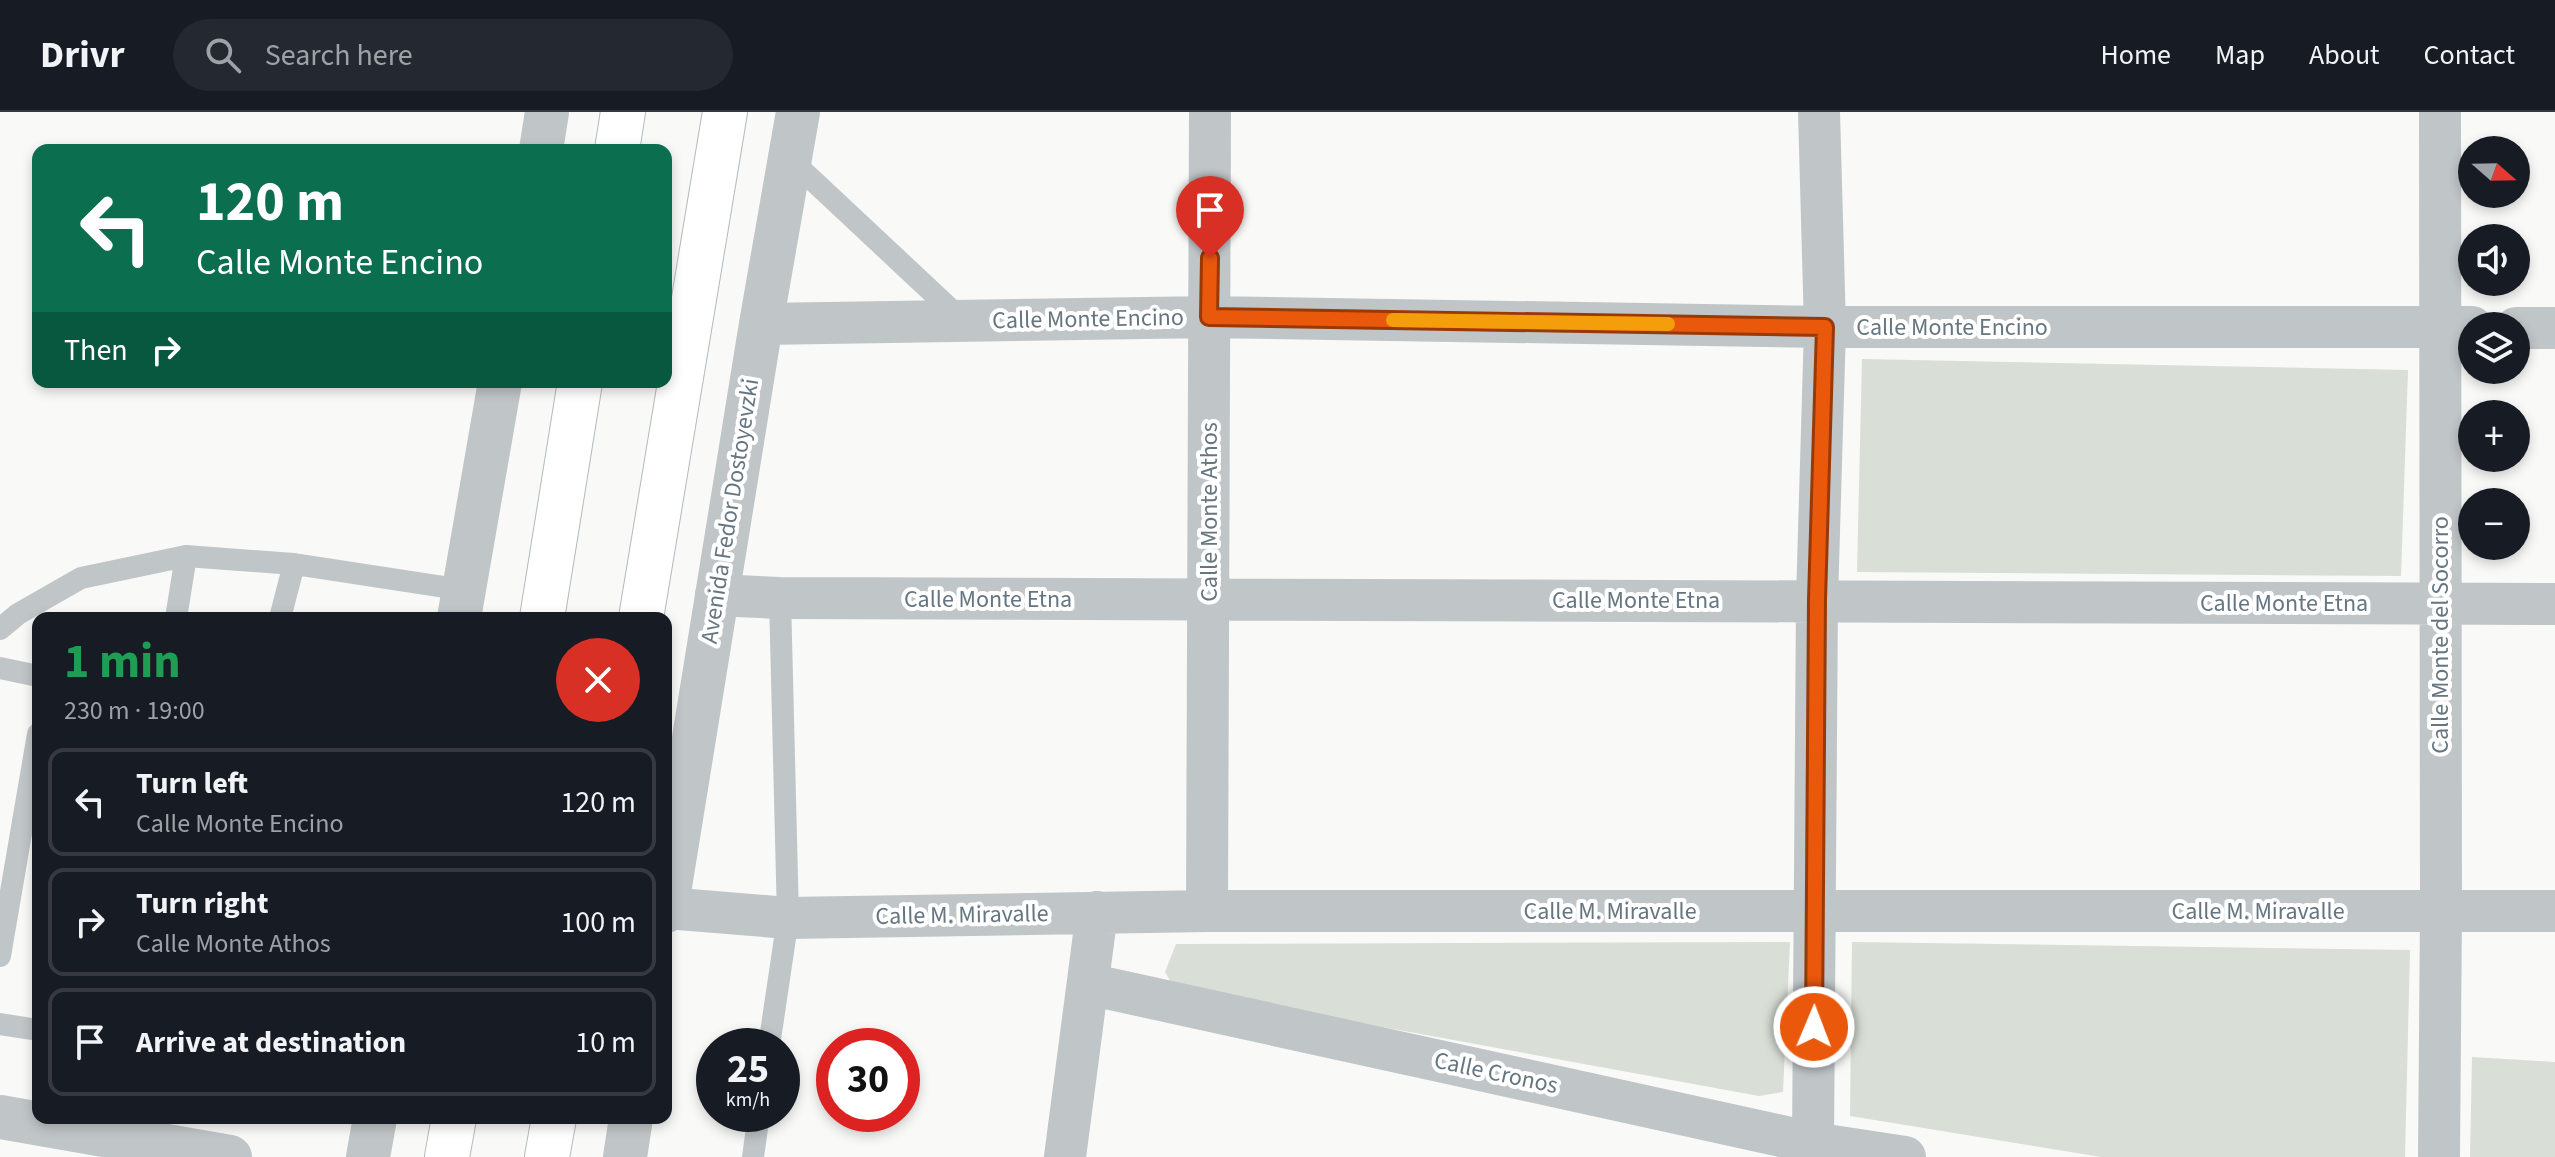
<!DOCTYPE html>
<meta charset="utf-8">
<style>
:root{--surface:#171b24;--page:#242831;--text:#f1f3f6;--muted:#9ea1a6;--line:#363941}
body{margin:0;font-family:"Source Sans 3",sans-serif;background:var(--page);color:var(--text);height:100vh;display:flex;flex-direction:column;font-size:30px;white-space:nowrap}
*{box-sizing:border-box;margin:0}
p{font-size:26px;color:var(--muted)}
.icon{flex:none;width:44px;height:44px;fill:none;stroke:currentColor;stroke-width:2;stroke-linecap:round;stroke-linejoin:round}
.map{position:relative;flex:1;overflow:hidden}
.details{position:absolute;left:32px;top:500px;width:640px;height:512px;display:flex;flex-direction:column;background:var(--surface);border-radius:16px;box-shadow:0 4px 12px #0003}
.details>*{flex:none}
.hud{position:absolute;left:32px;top:32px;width:640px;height:244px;border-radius:16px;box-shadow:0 4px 12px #0003;background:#0b6e4f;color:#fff;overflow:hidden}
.needle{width:52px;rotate:110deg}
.fabs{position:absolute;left:2458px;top:24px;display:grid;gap:16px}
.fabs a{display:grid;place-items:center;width:72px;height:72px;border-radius:50%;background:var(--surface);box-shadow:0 4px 12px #0003;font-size:40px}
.speed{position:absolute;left:696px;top:916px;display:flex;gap:16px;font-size:40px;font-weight:700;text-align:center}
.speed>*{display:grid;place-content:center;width:104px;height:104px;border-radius:50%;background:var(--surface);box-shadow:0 4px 12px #0003;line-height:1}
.speed small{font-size:20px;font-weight:400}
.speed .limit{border:12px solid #d22;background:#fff;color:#111}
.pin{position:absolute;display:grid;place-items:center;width:68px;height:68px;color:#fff;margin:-82px -34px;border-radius:50% 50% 50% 0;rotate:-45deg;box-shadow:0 0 8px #0007}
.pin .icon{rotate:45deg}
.me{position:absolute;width:88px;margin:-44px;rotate:1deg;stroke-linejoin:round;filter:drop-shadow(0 0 6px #0008)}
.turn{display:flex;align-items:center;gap:28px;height:168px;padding:0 32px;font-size:36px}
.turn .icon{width:104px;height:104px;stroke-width:2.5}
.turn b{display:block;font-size:56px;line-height:68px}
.then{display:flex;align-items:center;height:76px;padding:0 32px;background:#0003;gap:16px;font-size:30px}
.round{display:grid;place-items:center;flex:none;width:84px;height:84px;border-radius:42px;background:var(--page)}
.summary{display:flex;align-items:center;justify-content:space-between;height:136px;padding:0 32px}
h1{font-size:48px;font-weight:700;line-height:60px;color:#1e9e55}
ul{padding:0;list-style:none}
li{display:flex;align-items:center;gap:24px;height:108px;margin:0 16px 12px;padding:0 16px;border:4px solid var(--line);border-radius:16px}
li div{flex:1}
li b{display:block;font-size:30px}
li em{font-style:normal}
header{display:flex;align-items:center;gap:48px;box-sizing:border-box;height:112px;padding:0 40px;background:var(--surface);border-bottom:2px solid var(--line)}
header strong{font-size:38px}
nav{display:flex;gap:44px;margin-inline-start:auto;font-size:28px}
.search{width:560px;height:72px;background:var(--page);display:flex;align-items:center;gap:20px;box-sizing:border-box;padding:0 28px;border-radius:44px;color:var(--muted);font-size:30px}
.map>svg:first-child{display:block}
.green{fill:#d9ded6}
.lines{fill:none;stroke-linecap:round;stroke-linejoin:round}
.secondary-casing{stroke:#b3b9bd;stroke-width:46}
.service{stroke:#c0c5c8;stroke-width:22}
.minor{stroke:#c0c5c8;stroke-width:42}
.tertiary{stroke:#c0c5c8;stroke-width:44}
.secondary{stroke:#fff;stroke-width:44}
.route-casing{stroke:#983908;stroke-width:20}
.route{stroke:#ea580c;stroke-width:14}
.slow{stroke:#f59e0b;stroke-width:14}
.labels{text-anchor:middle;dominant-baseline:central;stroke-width:8;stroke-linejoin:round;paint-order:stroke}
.street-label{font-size:24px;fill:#667680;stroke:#fff}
</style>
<header>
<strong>Drivr</strong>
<div class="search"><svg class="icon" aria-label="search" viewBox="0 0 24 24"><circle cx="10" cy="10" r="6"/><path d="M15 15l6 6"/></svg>Search here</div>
<nav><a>Home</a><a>Map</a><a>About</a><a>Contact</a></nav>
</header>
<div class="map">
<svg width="2555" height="1045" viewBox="0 0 2555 1045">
<rect width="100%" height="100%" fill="#f9f9f7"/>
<!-- green -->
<path class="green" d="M 1862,247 L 2408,258 L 2401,464 L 1857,460 Z
M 1790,830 L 1783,980 L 1759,984 L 1175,877 L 1165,860 L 1176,832 Z
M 1852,830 L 2410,838 L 2405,1045 L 2101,1045 L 1850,1004 Z
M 2472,945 L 2555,950 L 2555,1045 L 2470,1045 Z"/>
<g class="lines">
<!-- secondary casing -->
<g class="secondary-casing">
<path id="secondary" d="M 617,38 L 623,0
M 542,506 L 580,270
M 641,506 L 725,0
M 447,1045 L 454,1006
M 547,1045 L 554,1006"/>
</g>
<!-- service -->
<path class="service" d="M 790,47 L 962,208
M 176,506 L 186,444
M 280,506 L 294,452
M 0,517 L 18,502 L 81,466 L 186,444 L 294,452 L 464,478
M 0,556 L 38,564
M 0,844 L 38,622
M 0,912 L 38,918
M 769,934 L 788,806 L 780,486
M 753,1045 L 759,1002"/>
<!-- minor -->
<path class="minor" d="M 761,212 L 1209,205 L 1825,215 L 2472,215
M 2516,216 L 2555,216
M 716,483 L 780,486 L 2555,492
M 666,796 L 788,806 L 1207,799 L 2555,799
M 1207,799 L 1210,0
M 1088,872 L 1813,1031 L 1905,1045
M 1065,1045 L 1097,800
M 1811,1045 L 1813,1031 L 1817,488 L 1825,215 L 1819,0
M 2439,1045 L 2441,799 L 2440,0"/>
<!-- tertiary -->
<path class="tertiary" d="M 541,38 L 547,0
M 459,506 L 500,270
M 666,799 L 761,212 L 798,0
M 0,1005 L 230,1045
M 368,1045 L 375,1006
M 625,1045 L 631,1006"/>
<!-- secondary -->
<use href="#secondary" class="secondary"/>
</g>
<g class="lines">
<!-- route casing -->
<g class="route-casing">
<path id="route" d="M 1210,146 L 1209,205 L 1825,215 L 1817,488 L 1814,915"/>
</g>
<!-- route -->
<use href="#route" class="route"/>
<!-- slow -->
<path class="slow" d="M 1393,208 L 1668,212"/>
</g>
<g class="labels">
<!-- street labels -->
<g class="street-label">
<text transform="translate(1088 207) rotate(-1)">Calle Monte Encino</text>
<text x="1952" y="215">Calle Monte Encino</text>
<text transform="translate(730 399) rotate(-81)">Avenida Fedor Dostoyevzki</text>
<text transform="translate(1209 400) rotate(-90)">Calle Monte Athos</text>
<text x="988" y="487">Calle Monte Etna</text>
<text x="1636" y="488">Calle Monte Etna</text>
<text x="2284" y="491">Calle Monte Etna</text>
<text transform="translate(2440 523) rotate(-90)">Calle Monte del Socorro</text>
<text x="1610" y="799">Calle M. Miravalle</text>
<text x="2258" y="799">Calle M. Miravalle</text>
<text transform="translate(962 803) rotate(-1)">Calle M. Miravalle</text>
<text transform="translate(1496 961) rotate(12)">Calle Cronos</text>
</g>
</g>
</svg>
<div class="fabs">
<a><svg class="needle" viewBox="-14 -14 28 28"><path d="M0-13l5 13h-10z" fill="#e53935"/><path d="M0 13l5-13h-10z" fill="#9ea1a6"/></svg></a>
<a><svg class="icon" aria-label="sound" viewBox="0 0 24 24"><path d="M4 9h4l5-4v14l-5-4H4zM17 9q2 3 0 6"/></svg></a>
<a><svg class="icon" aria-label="layers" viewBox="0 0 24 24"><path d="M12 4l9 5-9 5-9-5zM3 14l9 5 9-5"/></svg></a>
<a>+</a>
<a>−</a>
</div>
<div class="speed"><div>25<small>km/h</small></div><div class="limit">30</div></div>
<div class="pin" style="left:1210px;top:146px;background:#d93025"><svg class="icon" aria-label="arrive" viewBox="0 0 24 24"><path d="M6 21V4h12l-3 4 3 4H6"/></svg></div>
<svg class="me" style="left:1814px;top:915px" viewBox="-20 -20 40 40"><circle r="17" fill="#ea580c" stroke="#fff" stroke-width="3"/><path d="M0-11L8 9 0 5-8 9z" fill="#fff"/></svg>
<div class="hud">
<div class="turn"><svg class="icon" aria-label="left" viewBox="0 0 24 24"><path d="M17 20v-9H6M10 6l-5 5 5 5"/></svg><div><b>120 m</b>Calle Monte Encino</div></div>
<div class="then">Then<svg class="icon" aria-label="right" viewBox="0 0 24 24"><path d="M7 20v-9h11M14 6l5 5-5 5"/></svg></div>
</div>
<section class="details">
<div class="summary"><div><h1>1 min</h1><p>230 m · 19:00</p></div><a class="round" style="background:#d93025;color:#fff"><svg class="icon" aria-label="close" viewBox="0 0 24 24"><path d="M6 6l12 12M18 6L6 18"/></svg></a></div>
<ul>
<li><svg class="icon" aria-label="left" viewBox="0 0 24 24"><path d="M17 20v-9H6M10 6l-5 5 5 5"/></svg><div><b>Turn left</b><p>Calle Monte Encino</p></div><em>120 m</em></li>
<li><svg class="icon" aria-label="right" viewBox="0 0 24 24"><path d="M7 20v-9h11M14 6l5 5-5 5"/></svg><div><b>Turn right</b><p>Calle Monte Athos</p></div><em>100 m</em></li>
<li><svg class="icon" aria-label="arrive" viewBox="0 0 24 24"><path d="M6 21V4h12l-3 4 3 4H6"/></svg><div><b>Arrive at destination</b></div><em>10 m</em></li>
</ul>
</section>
</div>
